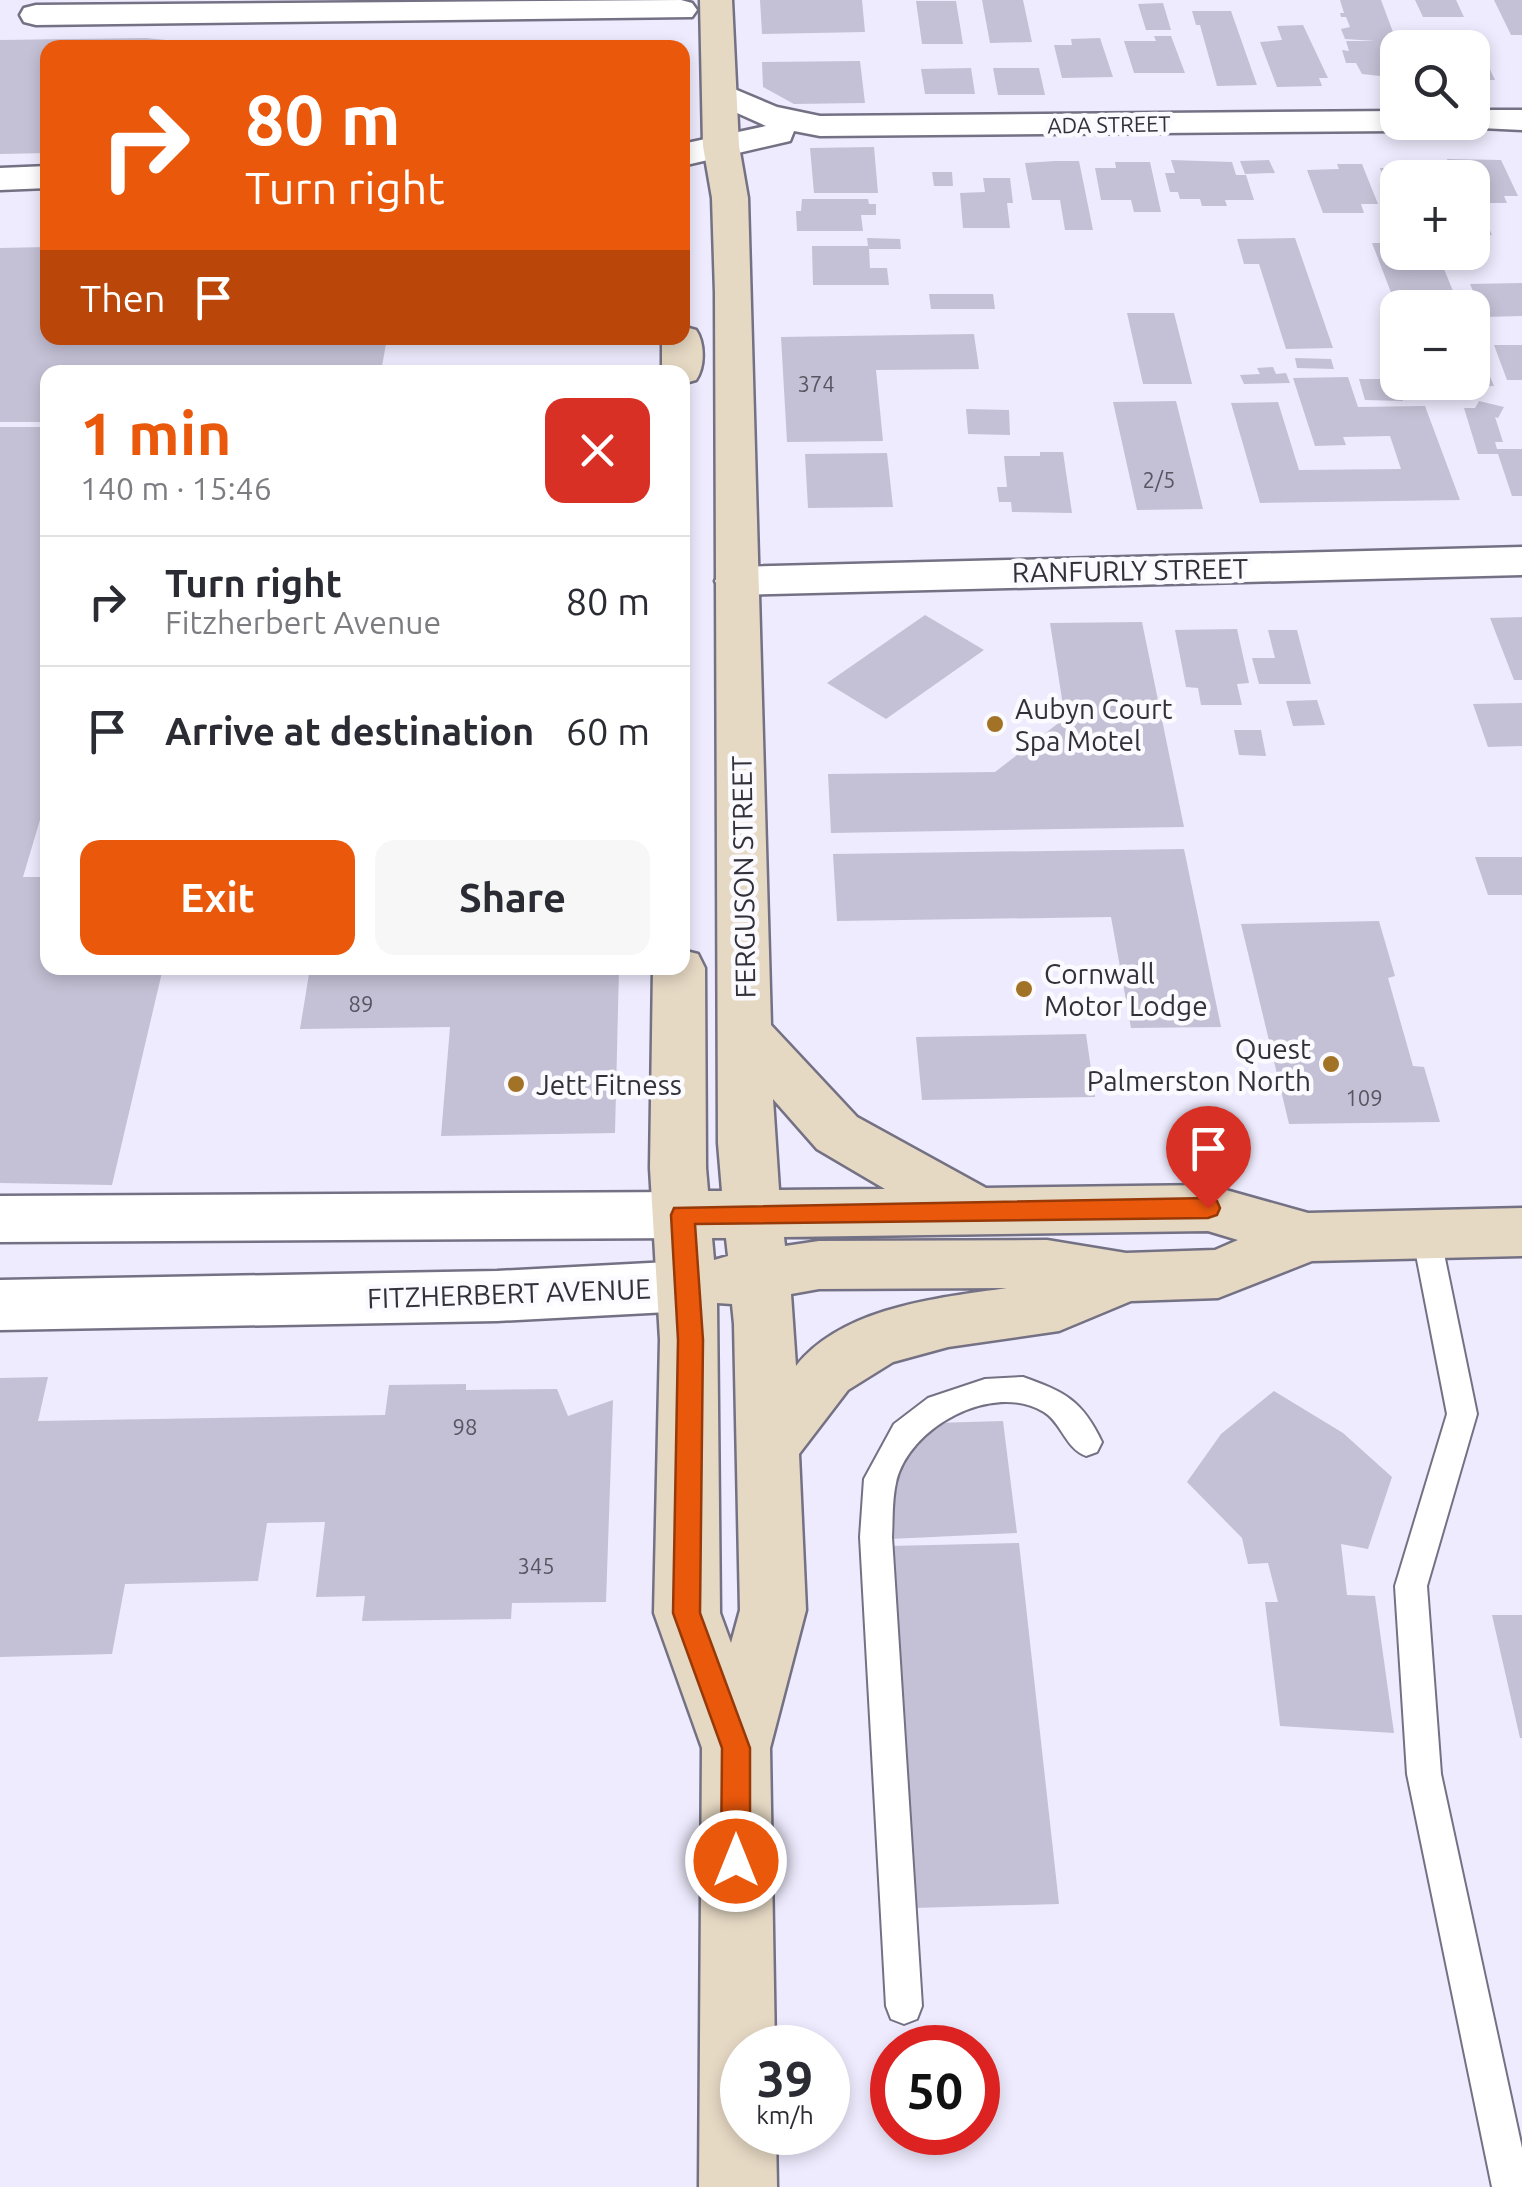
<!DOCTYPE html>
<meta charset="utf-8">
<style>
:root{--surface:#fff;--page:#f7f7f7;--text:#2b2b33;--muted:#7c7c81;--line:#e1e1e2;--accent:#ea580c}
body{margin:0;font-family:Ubuntu,sans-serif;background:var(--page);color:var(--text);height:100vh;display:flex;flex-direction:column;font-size:38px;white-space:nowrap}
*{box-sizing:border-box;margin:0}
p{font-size:32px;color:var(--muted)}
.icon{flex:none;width:55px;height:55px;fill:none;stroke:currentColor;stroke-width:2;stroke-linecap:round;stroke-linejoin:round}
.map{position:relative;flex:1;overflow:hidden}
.sheet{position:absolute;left:40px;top:365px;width:650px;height:610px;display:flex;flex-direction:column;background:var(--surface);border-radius:20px;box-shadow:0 5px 15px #0003}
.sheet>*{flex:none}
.hud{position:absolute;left:40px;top:40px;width:650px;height:305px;border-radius:20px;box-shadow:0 5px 15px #0003;background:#ea580c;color:#fff;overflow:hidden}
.tools{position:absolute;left:1380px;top:30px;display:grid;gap:20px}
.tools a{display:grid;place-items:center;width:110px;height:110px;border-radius:20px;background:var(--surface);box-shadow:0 5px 15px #0003;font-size:50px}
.speed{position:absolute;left:720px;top:2025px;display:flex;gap:20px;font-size:50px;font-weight:700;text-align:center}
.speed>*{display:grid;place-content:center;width:130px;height:130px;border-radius:50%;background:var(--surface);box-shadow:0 5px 15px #0003;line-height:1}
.speed small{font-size:25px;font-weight:400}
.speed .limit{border:15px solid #d22;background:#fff;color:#111}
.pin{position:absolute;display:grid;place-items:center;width:85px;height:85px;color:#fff;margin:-102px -42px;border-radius:50% 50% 50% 0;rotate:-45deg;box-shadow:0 0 10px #0007}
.pin .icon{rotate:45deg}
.me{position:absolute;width:110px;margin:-55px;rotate:0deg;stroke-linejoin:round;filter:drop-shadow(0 0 8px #0008)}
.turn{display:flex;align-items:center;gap:35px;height:210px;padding:0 40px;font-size:45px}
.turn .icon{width:130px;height:130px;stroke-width:2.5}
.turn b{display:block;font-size:70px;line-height:85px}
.then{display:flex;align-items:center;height:95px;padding:0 40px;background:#0003;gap:20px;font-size:38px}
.round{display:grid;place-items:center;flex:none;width:105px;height:105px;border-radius:20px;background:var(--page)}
.summary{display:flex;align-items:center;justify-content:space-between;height:170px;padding:0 40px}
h1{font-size:60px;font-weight:700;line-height:75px;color:var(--accent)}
.action{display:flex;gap:20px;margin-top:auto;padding:20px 40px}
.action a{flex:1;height:115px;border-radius:20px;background:var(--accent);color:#fff;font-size:40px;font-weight:700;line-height:115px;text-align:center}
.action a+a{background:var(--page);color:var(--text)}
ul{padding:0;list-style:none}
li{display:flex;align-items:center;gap:30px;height:130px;padding:0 40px;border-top:2px solid var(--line)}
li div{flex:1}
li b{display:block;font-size:38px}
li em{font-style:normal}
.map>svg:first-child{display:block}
.building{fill:#c4c1d6}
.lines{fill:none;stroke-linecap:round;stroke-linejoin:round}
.lane-casing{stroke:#747184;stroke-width:4}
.street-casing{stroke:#747184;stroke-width:5}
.secondary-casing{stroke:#747184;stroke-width:5}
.lane{fill:#fff;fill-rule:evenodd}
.street{fill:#fff;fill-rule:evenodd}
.secondary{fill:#e6d9c4;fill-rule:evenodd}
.route{fill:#ea580c;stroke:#983908;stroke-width:2.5}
.poi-dot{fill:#a27226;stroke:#fbfaff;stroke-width:4}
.labels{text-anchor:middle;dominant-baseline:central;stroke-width:9;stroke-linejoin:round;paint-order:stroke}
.far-street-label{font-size:22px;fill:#32313a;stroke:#fbfaff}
.number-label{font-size:22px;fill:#565561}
.street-label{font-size:28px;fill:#32313a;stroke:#fbfaff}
.poi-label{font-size:28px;fill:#32313a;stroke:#fbfaff;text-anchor:start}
</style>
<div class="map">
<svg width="1522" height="2187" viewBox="0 0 1522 2187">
<rect width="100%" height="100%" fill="#edebfd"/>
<!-- building -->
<path class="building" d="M 760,0 L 862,0 L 865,32 L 762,34 Z
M 982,0 L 1023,0 L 1032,42 L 990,43 Z
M 1340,0 L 1381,0 L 1399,48 L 1398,78 L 1362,74 L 1356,63 L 1346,63 L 1342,50 L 1349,51 L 1346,41 L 1375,41 L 1345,39 L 1341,29 L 1350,27 L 1346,17 L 1341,17 L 1340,13 L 1344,13 Z
M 1415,0 L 1456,0 L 1464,17 L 1423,17 Z
M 1494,0 L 1522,0 L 1522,35 L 1511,35 Z
M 916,1 L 956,1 L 963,44 L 922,44 Z
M 1163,3 L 1171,30 L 1146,30 L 1138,4 Z
M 1192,11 L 1231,11 L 1257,85 L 1217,86 L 1200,25 L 1196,25 Z
M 1303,25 L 1328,78 L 1319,78 L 1322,86 L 1277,87 L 1260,42 L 1282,40 L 1277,26 Z
M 1154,36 L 1171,36 L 1185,73 L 1134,73 L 1124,41 L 1156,41 Z
M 146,38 L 186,42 L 190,48 L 48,48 L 48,153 L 0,154 L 0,40 Z
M 1100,38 L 1113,77 L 1062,78 L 1054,45 L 1072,45 L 1071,39 Z
M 636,43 L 636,48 L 547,48 L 547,44 Z
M 1472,46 L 1479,46 L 1495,80 L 1472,80 Z
M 860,61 L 865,103 L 794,104 L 763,87 L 762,62 Z
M 971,68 L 975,94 L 925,94 L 921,69 Z
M 993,68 L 1039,68 L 1045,95 L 998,95 Z
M 874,147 L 878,193 L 814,193 L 810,148 Z
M 1447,159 L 1501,160 L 1518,196 L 1504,196 L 1507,203 L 1479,203 L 1472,195 L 1472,178 L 1455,178 Z
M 1171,160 L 1232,162 L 1236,175 L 1246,175 L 1254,200 L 1225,200 L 1227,206 L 1202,206 L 1200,199 L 1180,199 L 1178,192 L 1170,192 L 1165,173 L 1175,173 Z
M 1269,160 L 1275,173 L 1245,174 L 1240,161 Z
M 1055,161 L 1079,161 L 1093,230 L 1065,230 L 1060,200 L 1032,200 L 1025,163 Z
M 1115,162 L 1150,162 L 1161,212 L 1134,212 L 1131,200 L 1101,200 L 1095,168 L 1116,168 Z
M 1406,163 L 1433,163 L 1438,178 L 1398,178 L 1398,204 L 1393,204 L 1380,168 L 1407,168 Z
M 1337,164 L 1362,164 L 1378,204 L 1361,204 L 1364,213 L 1323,213 L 1307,170 L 1339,169 Z
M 932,172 L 952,172 L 953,186 L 934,186 Z
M 983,178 L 1010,178 L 1013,203 L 1007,203 L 1010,228 L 963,228 L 960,193 L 985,192 Z
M 802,199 L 868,199 L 869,204 L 876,204 L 876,215 L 861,215 L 863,231 L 797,231 L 796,211 L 801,211 Z
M 1472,217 L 1484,217 L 1492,235 L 1472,236 Z
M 867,238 L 900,239 L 901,249 L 869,249 L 870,268 L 887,268 L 889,285 L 813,285 L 812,246 L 868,246 Z
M 1295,238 L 1333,348 L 1286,349 L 1259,264 L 1244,264 L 1237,239 Z
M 1372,243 L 1398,243 L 1398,252 L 1437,252 L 1460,308 L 1397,308 Z
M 48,247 L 48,338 L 387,338 L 381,372 L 48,372 L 48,422 L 0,422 L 0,248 Z
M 1522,283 L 1522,316 L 1484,317 L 1470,284 Z
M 929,294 L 993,294 L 995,309 L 931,309 Z
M 1127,313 L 1174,313 L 1192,384 L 1143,384 Z
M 974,334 L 979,369 L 876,370 L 883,441 L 787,442 L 781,337 Z
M 1473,336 L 1494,386 L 1429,388 L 1427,382 L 1472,382 Z
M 1494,345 L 1522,345 L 1522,380 L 1507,380 Z
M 1295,358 L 1331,359 L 1334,369 L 1297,368 Z
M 1273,367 L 1276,374 L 1286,373 L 1290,383 L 1244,384 L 1240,375 L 1260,374 L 1257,368 Z
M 1348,377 L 1358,407 L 1425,406 L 1460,500 L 1260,503 L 1231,403 L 1278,402 L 1299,470 L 1401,469 L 1390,436 L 1343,437 L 1346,445 L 1315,446 L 1293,378 Z
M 1359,379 L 1397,379 L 1403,401 L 1365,400 Z
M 1176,401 L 1203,509 L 1137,510 L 1113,402 Z
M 1479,401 L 1504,407 L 1498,418 L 1495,417 L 1503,442 L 1495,442 L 1497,449 L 1522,449 L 1522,496 L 1512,496 L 1498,454 L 1478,454 L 1464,408 L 1475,408 Z
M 966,409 L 1009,410 L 1010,435 L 968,434 Z
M 0,427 L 48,427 L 48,793 L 23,877 L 48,877 L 48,968 L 163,968 L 112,1185 L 0,1183 Z
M 1040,452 L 1063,452 L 1072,513 L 1012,512 L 1011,502 L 999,502 L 997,487 L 1007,487 L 1004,456 L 1040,456 Z
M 887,453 L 893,507 L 808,508 L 805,454 Z
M 925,615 L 984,650 L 886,719 L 827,683 Z
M 1522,617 L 1522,680 L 1514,680 L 1490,618 Z
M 1142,622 L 1184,827 L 831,833 L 828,774 L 995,772 L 1065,718 L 1050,623 Z
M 1237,629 L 1249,683 L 1237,684 L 1242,705 L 1201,705 L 1198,688 L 1186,687 L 1175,630 Z
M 1268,630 L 1297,630 L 1311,684 L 1259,684 L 1252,658 L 1275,658 Z
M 1317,700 L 1325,725 L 1293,726 L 1286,701 Z
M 1522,703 L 1522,746 L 1488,747 L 1473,704 Z
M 1234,730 L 1261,730 L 1266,756 L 1239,755 Z
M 1184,849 L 1221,1027 L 1131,1028 L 1111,917 L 837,921 L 833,854 Z
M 1475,857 L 1522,857 L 1522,895 L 1488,895 Z
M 1379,921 L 1395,976 L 1388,978 L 1413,1066 L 1424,1067 L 1440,1122 L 1289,1124 L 1241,924 Z
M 310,968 L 619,968 L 615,1133 L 441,1136 L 450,1027 L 300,1029 Z
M 1086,1034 L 1095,1097 L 922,1100 L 916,1037 Z
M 48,1377 L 38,1421 L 385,1415 L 389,1385 L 466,1384 L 466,1390 L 557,1389 L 568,1416 L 613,1400 L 606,1602 L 512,1603 L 511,1619 L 362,1621 L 365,1596 L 316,1597 L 325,1522 L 267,1523 L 258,1581 L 125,1584 L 112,1654 L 0,1657 L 0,1378 Z
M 1274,1391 L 1343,1433 L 1392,1477 L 1368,1549 L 1341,1544 L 1347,1595 L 1375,1596 L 1394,1733 L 1280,1726 L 1265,1602 L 1278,1602 L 1268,1563 L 1248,1564 L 1242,1538 L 1187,1482 L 1221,1434 Z
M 1003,1421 L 1017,1533 L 890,1539 L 884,1509 L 901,1456 L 935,1423 Z
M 1019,1543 L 1059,1904 L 913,1908 L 889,1546 Z
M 1492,1615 L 1522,1615 L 1522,1738 L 1520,1738 Z"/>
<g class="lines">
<!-- lane casing -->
<g class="lane-casing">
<path id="lane" d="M 1426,1222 L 1436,1226 L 1440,1234 L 1477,1414 L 1427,1586 L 1441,1774 L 1522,2148 L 1522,2187 L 1492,2187 L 1407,1774 L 1395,1586 L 1447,1414 L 1412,1234 L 1416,1226 Z
M 1023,1377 C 1065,1392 1082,1400 1102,1442 L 1097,1452 L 1086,1456 C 1065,1448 1062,1423 1044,1412 C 993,1381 908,1427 896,1483 C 892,1500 893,1520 892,1537 L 922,2006 L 917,2019 L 904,2024 L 891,2019 L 886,2006 L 860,1537 L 864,1479 L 894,1424 L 928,1398 L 985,1379 Z"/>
</g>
<!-- street casing -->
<g class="street-casing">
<path id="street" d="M 681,0 L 692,3 L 697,10 L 692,17 L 36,25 L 24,22 L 20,15 L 24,8 L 36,5 Z
M 720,83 L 777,107 L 820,116 L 1398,111 L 1398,122 L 1414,122 L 1410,128 L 1398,131 L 820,136 L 794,131 L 790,141 L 682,166 L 682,144 L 766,126 L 708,100 L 703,93 L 708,86 Z
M 1472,110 L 1522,110 L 1522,130 L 1460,127 L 1456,122 L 1472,122 Z
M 48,166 L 48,188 L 0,190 L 0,168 Z
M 1522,547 L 1522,575 L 737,595 L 721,591 L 715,581 L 721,571 L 737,567 Z
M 683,1192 L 703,1198 L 712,1215 L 703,1232 L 683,1238 L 0,1242 L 0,1196 Z
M 687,1261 L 708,1269 L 717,1286 L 708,1303 L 687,1311 L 497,1321 L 0,1330 L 0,1280 L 497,1271 Z"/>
</g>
<!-- secondary casing -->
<g class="secondary-casing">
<path id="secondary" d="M 700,0 L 732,0 L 739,146 L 748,198 L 771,1025 L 857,1117 L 986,1188 L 1208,1185 L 1308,1213 L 1522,1208 L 1522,1256 L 1312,1261 L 1218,1298 L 1131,1301 L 1059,1331 L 948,1347 L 893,1362 L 848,1390 L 799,1454 L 806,1610 L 770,1748 L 775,2048 L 742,2048 L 742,2132 L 776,2132 L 777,2187 L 699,2187 L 702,1748 L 654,1613 L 660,1340 L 650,1168 L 653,968 L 682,968 L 682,950 L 698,954 L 705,968 L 706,1168 L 708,1191 L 722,1191 L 718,1143 L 715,293 L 712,198 L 703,146 ZM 773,1099 L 817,1149 L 885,1189 L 779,1190 ZM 1208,1231 L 1238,1240 L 1215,1250 L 1126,1253 L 1047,1240 L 819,1241 L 785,1246 L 784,1237 ZM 712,1238 L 726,1238 L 728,1256 L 714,1260 ZM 1007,1288 C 938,1298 843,1307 796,1366 L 791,1294 L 819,1289 ZM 717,1303 L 732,1304 L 734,1324 L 740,1610 L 731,1643 L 720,1613 Z
M 682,326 L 696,330 C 705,343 705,367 696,380 L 682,384 L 682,372 L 662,372 L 662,338 L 682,338 Z"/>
</g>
<!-- lane -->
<use href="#lane" class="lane"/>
<!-- street -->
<use href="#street" class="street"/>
<!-- secondary -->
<use href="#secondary" class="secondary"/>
</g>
<!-- route -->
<path class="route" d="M 1208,1198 L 1217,1201 L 1220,1208 L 1217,1215 L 1208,1218 L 695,1224 L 703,1340 L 700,1613 L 750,1748 L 750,1861 L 746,1871 L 736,1876 L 725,1871 L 721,1861 L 722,1748 L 673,1613 L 678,1340 L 671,1215 L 674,1208 Z"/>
<!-- markers -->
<g class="poi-dot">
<circle cx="995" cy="724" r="10"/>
<circle cx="1024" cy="989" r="10"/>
<circle cx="1331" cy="1064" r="10"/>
<circle cx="516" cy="1084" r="10"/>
</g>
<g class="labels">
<!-- far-street labels -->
<g class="far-street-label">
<text transform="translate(1109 124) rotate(-1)">ADA STREET</text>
</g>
<!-- number labels -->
<g class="number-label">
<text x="816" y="383">374</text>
<text x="1159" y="479">2/5</text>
<text x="361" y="1003">89</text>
<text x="1364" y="1097">109</text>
<text x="465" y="1426">98</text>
<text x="536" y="1565">345</text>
</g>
<!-- street labels -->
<g class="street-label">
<text transform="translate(1130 570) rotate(-1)">RANFURLY STREET</text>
<text transform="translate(743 877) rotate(-91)">FERGUSON STREET</text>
<text transform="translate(509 1293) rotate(-2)">FITZHERBERT AVENUE</text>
</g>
<!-- poi labels -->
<g class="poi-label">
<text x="1015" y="708">Aubyn Court<tspan x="1015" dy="32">Spa Motel</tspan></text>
<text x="1044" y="973">Cornwall<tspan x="1044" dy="32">Motor Lodge</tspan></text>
<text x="1311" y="1048" text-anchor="end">Quest<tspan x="1311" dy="32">Palmerston North</tspan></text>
<text x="536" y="1084">Jett Fitness</text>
</g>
</g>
</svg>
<div class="tools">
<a><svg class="icon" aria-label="search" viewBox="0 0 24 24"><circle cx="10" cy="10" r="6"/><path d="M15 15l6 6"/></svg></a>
<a>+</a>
<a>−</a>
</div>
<div class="speed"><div>39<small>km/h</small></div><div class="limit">50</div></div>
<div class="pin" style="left:1208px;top:1208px;background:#d93025"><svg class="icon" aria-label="arrive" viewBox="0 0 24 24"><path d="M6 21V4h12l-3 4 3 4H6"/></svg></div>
<svg class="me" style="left:736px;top:1861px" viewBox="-20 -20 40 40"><circle r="17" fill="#ea580c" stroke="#fff" stroke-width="3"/><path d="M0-11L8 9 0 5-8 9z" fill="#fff"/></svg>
<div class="hud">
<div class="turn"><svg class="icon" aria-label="right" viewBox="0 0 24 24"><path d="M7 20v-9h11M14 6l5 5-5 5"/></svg><div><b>80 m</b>Turn right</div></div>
<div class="then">Then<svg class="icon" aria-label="arrive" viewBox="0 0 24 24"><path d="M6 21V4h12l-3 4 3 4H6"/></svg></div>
</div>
<section class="sheet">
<div class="summary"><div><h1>1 min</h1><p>140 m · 15:46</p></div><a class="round" style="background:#d93025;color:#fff"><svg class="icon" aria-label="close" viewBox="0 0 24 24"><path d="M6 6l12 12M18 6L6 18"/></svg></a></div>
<ul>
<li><svg class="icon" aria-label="right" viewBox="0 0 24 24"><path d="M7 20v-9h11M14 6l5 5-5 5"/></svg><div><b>Turn right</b><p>Fitzherbert Avenue</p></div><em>80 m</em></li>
<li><svg class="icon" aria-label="arrive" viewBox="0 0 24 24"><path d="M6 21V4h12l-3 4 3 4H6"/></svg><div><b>Arrive at destination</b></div><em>60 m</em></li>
</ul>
<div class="action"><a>Exit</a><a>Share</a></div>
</section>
</div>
